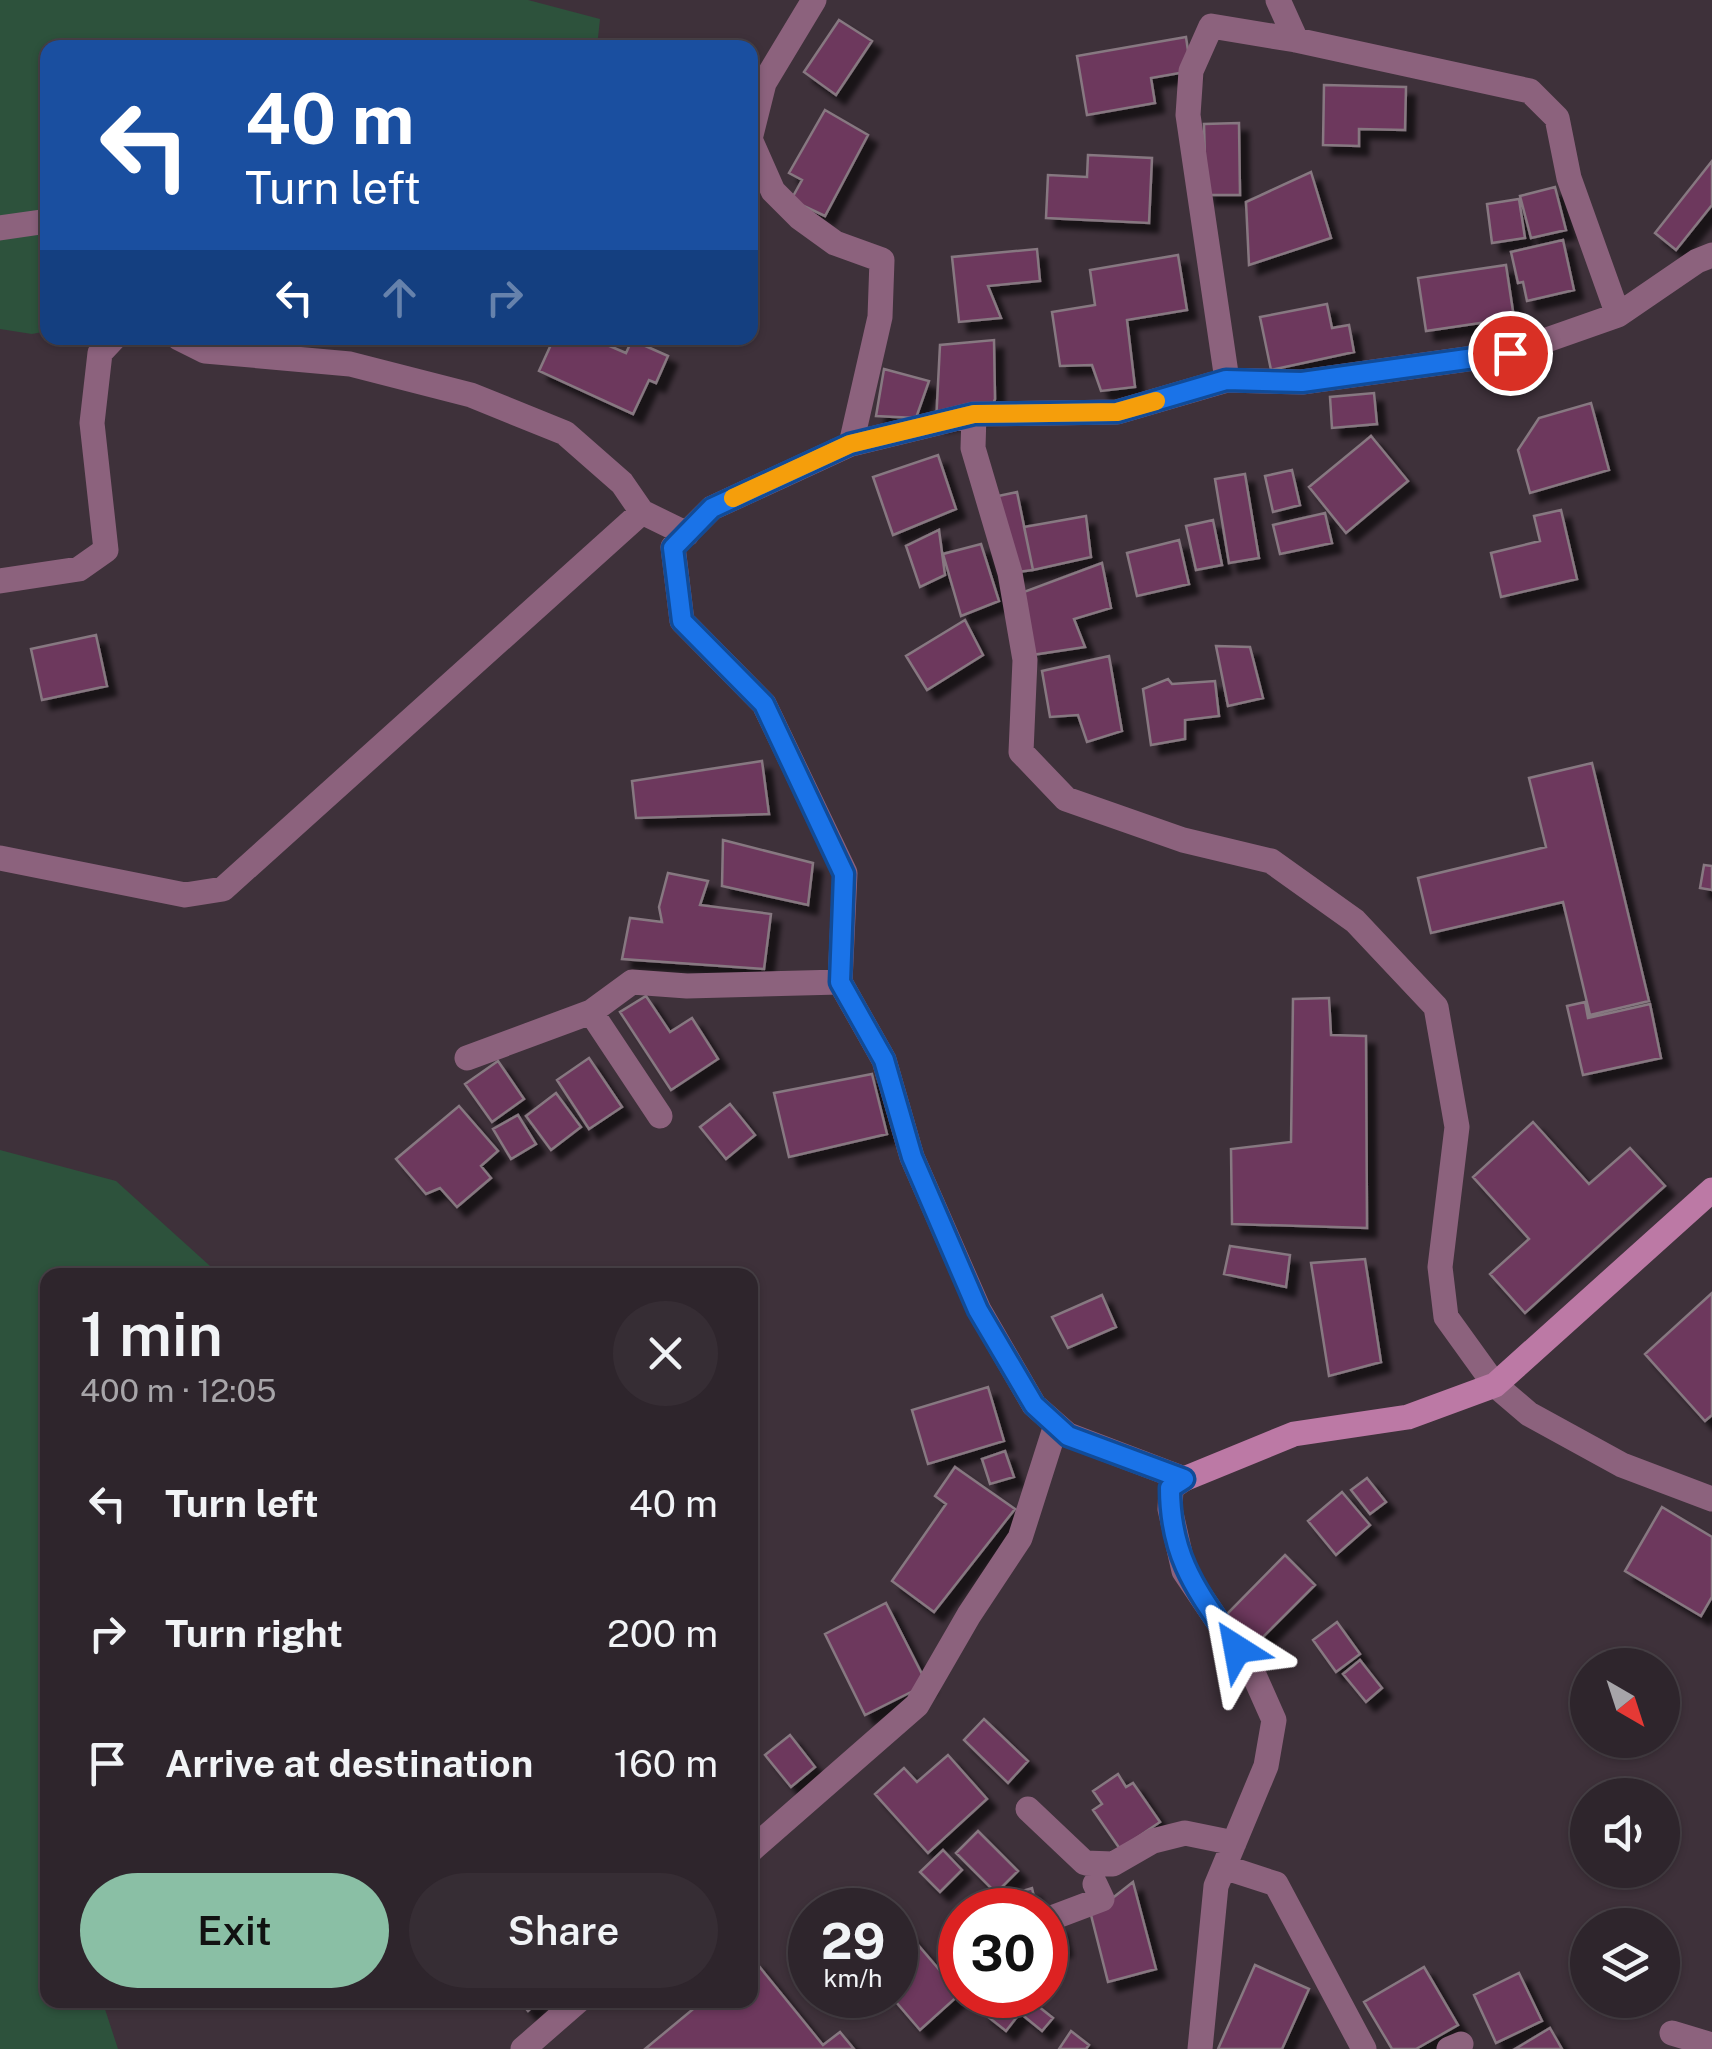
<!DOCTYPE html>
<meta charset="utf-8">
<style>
:root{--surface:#2e252c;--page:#362d34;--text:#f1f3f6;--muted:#a7a5a9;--line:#494248;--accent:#8abfa5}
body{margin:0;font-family:"Public Sans",sans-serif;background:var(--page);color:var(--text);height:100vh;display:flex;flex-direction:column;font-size:38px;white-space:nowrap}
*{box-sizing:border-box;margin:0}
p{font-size:32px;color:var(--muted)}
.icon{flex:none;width:55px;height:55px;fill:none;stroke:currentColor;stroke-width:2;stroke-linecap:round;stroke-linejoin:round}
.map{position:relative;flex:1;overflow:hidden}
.panel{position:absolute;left:40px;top:1268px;width:718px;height:740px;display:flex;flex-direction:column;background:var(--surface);border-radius:20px;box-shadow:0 2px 8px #0004,0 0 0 2px var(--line)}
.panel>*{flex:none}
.guide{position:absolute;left:40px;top:40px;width:718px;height:305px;border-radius:20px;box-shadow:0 2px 8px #0004,0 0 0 2px var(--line);background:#1a4fa0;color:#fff;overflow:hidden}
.needle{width:65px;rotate:141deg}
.controls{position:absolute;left:1570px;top:1648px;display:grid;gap:20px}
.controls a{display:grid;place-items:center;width:110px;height:110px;border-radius:50%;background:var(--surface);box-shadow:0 2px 8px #0004,0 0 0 2px var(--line);font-size:50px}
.speed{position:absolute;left:788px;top:1888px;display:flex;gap:20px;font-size:50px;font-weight:700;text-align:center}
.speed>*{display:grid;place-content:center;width:130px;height:130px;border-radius:50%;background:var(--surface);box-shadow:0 2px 8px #0004,0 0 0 2px var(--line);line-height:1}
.speed small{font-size:25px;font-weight:400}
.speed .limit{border:15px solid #d22;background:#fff;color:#111}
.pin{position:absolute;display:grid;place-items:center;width:85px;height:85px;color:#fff;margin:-42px;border:5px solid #fff;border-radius:50%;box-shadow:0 2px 10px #0007}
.me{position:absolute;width:110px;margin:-55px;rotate:326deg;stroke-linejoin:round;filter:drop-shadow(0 0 8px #0008)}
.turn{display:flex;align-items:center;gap:35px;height:210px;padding:0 40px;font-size:45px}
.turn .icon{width:130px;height:130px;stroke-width:2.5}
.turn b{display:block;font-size:70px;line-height:85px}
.lanes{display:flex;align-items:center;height:95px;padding:0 40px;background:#0003;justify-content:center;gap:50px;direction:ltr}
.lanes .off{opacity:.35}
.round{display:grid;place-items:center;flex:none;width:105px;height:105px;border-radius:52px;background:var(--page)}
.head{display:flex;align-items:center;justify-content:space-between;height:170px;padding:0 40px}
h1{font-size:60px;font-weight:600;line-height:75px}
.action{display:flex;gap:20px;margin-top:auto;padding:20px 40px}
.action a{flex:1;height:115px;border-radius:60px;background:var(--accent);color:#111;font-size:40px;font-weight:600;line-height:115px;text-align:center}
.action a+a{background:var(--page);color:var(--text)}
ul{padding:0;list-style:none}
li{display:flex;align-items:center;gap:30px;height:130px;padding:0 40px}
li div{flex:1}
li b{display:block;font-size:38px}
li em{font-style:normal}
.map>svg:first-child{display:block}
.green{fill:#2d523c}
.building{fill:#6d395d;stroke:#877881;stroke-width:2.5;filter:url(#shadow)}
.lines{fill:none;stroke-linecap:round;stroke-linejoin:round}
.street{stroke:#8c627d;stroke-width:25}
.secondary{stroke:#bc79a5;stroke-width:25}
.route-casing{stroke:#114b97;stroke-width:25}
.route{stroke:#1a73e8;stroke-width:18}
.slow{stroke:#f59e0b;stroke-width:18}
</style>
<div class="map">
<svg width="1712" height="2049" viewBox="0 0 1712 2049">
<defs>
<filter id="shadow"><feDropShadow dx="9" dy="9" stdDeviation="2.5" flood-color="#0009"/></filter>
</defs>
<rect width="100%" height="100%" fill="#3e313a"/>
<!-- green -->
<path class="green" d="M 0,0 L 528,0 L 600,19 L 597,47 L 48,48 L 47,331 L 32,334 L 0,329 Z
M 0,1150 L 116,1181 L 220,1275 L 48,1275 L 48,2000 L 102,2000 L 118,2049 L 0,2049 Z"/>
<!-- building -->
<path class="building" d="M 839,20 L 872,41 L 836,95 L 804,72 Z
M 1186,37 L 1191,71 L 1151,78 L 1155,103 L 1087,115 L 1077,56 Z
M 1324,85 L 1406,87 L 1405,130 L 1359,129 L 1359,146 L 1323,145 Z
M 825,110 L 868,135 L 825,216 L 791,200 L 802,180 L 789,173 Z
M 1239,123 L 1240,195 L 1206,195 L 1204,124 Z
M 1088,155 L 1152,158 L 1149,223 L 1046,218 L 1048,175 L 1087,177 Z
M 1712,161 L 1712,205 L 1676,250 L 1655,233 Z
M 1311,172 L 1331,238 L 1249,265 L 1246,202 Z
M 1555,187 L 1566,230 L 1531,238 L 1520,196 Z
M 1519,199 L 1525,238 L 1492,243 L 1487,204 Z
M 1563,240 L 1574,290 L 1527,301 L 1523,282 L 1518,283 L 1511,252 Z
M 1037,249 L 1040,281 L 988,286 L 1001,318 L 959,322 L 952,257 Z
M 1178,255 L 1187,310 L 1127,320 L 1135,387 L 1101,391 L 1092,365 L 1060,366 L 1052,312 L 1095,305 L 1090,270 Z
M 1506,265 L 1514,318 L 1426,331 L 1418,278 Z
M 1327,304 L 1332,328 L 1349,325 L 1354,352 L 1271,370 L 1260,317 Z
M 554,338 L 591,338 L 626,353 L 632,340 L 668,356 L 656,383 L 649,380 L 633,414 L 539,371 Z
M 994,340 L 995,399 L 990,413 L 936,423 L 940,345 Z
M 884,369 L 929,381 L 916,418 L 876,416 Z
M 1374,393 L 1377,424 L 1332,428 L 1330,397 Z
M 1591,403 L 1609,470 L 1530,493 L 1518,450 L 1539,418 Z
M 1371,436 L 1408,481 L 1346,533 L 1309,487 Z
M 938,455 L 956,509 L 893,535 L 873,477 Z
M 1292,470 L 1300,505 L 1273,512 L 1265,476 Z
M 1245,474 L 1259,558 L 1229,563 L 1215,479 Z
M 1017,492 L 1033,570 L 1010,573 L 989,498 Z
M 1561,510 L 1577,579 L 1501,597 L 1491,553 L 1540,541 L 1534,516 Z
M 1325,513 L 1332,543 L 1280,554 L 1273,525 Z
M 1086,516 L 1091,557 L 1033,570 L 1024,527 Z
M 1213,520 L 1222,565 L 1196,570 L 1186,526 Z
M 939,530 L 945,575 L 920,587 L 906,546 Z
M 1179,540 L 1189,584 L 1137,596 L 1127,553 Z
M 981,544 L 999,601 L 961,616 L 943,554 Z
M 1102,563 L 1111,608 L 1074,619 L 1085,647 L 1032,655 L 1021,593 Z
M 965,620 L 983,655 L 927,690 L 906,656 Z
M 96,635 L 107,686 L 42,700 L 31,649 Z
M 1216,646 L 1250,647 L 1263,698 L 1228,706 Z
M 1109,656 L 1122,731 L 1087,742 L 1078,715 L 1050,717 L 1042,671 Z
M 1168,679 L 1172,684 L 1215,681 L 1219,716 L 1185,720 L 1185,739 L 1151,745 L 1143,689 Z
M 762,761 L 769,814 L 636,818 L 632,781 Z
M 1592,763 L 1649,1001 L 1590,1015 L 1563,902 L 1431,933 L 1418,878 L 1546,847 L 1529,778 Z
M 723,840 L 813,863 L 808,905 L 722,886 Z
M 1704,865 L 1712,866 L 1712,890 L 1700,888 Z
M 668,873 L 708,881 L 700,905 L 771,914 L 764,969 L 622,959 L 630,918 L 662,922 L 659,907 Z
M 646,996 L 670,1032 L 692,1018 L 718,1059 L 671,1090 L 620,1012 Z
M 1329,998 L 1331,1035 L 1366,1036 L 1367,1228 L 1232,1224 L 1231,1149 L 1291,1142 L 1293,999 Z
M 1585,1002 L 1588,1018 L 1650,1004 L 1661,1058 L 1583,1075 L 1567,1006 Z
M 589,1058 L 622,1107 L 589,1129 L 557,1080 Z
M 498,1061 L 524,1099 L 492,1122 L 465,1084 Z
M 872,1074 L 887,1134 L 789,1157 L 774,1093 Z
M 556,1093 L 581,1127 L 551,1150 L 526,1116 Z
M 730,1104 L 755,1135 L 726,1159 L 700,1127 Z
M 459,1106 L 498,1151 L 481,1166 L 491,1178 L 457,1207 L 440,1188 L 426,1194 L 396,1159 Z
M 518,1115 L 536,1144 L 511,1159 L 493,1129 Z
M 1533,1122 L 1589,1184 L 1630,1148 L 1665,1186 L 1525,1313 L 1490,1274 L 1529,1239 L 1473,1177 Z
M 1230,1246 L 1290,1255 L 1286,1287 L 1224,1274 Z
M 1365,1259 L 1381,1362 L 1329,1376 L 1311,1263 Z
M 1712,1293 L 1712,1415 L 1705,1421 L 1645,1354 Z
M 1102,1295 L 1116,1327 L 1068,1348 L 1052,1317 Z
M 988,1387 L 1004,1441 L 928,1464 L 912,1410 Z
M 1005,1451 L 1014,1477 L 990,1484 L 982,1459 Z
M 955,1467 L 1015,1509 L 934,1612 L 892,1581 L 946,1504 L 935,1496 Z
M 1367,1478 L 1386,1502 L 1370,1514 L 1351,1490 Z
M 1342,1492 L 1370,1525 L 1336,1555 L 1308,1521 Z
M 1662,1507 L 1712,1537 L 1712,1597 L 1701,1616 L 1625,1571 Z
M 1285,1555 L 1315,1585 L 1256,1644 L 1227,1614 Z
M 886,1603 L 927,1684 L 865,1715 L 825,1634 Z
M 1337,1622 L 1360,1654 L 1336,1672 L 1313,1640 Z
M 1360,1660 L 1382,1688 L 1366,1702 L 1343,1674 Z
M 984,1719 L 1028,1761 L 1008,1783 L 964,1740 Z
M 790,1735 L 815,1767 L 791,1787 L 765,1755 Z
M 948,1755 L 987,1799 L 928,1853 L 875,1794 L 904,1768 L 917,1782 Z
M 1118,1774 L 1126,1787 L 1133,1783 L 1160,1822 L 1120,1849 L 1093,1810 L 1102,1804 L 1093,1791 Z
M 978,1831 L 1018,1871 L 996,1893 L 956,1853 Z
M 943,1850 L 962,1870 L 940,1892 L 920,1872 Z
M 1133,1882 L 1156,1969 L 1108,1982 L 1091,1915 Z
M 1032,1888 L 1037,1910 L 972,1910 L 971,1907 Z
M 1058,1925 L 1063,1947 L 1045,1952 L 1045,1929 Z
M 907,1932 L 960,1994 L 920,2030 L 890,1995 L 895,1995 L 895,1942 Z
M 754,1960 L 823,2045 L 840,2032 L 854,2049 L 645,2049 L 704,2000 L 750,2000 L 750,1963 Z
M 1255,1965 L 1309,1989 L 1282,2049 L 1218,2049 Z
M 1424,1967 L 1458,2025 L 1416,2049 L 1392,2049 L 1364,2002 Z
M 1519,1973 L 1542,2021 L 1496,2043 L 1474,1995 Z
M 995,1995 L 1024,1995 L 1053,2018 L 1042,2031 L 1020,2013 L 1006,2031 L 982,2012 Z
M 519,2000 L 540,2000 L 528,2011 Z
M 1550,2028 L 1562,2049 L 1515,2049 Z
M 1071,2031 L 1089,2045 L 1086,2049 L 1059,2049 Z"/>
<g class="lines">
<!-- street -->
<path class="street" d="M 814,0 L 764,83 L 750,139 L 773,191 L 799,217 L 835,243 L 882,260 L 880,317 L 851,444
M 1278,0 L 1296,40
M 0,228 L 48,221
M 179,338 L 205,351 L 350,364 L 471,395 L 565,433 L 622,483 L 642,512
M 1227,380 L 1188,115 L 1191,71 L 1211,26 L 1296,40 L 1530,91 L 1557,118 L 1569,178 L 1618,315
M 974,414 L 973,448 L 1010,573 L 1025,660 L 1021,752 L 1066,799 L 1183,840 L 1271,861 L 1355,921 L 1436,1007 L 1457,1127 L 1440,1267 L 1446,1317 L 1495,1385 L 1529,1414 L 1622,1465 L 1712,1499
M 0,581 L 79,569 L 106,550 L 92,423 L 100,353 L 114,338
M 0,858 L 185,895 L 223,889 L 642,512 L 687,534
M 591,1012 L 660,1116
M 467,1058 L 591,1012 L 632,982 L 687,986 L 840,982
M 1184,1479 L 1068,1435 L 1034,1405 L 979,1310 L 912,1157 L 884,1060 L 840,982 L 845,873 L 764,704 L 682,621 L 673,547 L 712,508 L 851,444 L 974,414 L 1117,412 L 1227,380 L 1302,382 L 1510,353 L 1618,315 L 1697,261 L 1712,255
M 1184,1479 L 1171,1488 L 1170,1509 L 1184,1571 L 1254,1675 L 1274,1720 L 1266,1766 L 1216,1886 L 1200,2049
M 1028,1809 L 1085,1863 L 1113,1864 L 1153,1841 L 1185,1833 L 1234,1843
M 750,1851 L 917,1705 L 969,1615 L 1020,1538 L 1056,1425
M 1224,1867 L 1276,1884 L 1364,2049
M 1049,1919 L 1102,1899 L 1095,1884
M 1672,2033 L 1712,2045
M 523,2049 L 579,2000
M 1449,2049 L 1461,2044"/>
<!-- secondary -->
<path class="secondary" d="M 1184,1479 L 1294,1434 L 1408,1417 L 1495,1385 L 1712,1190"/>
</g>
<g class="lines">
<!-- route casing -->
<g class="route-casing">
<path id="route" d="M 1237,1649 C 1199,1593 1170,1560 1170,1488 L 1184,1479 L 1068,1436 L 1034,1405 L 978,1310 L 912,1157 L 884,1060 L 840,982 L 844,874 L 764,704 L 682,621 L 673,548 L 712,508 L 850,444 L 974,414 L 1117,412 L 1226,380 L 1302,382 L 1510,353"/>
</g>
<!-- route -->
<use href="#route" class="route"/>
<!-- slow -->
<path class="slow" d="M 733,498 L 850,444 L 974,414 L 1117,412 L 1156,401"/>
</g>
</svg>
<div class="controls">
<a><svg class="needle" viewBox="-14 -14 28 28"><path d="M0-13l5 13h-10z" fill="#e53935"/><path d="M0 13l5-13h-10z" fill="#a7a5a9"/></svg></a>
<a><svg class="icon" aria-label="sound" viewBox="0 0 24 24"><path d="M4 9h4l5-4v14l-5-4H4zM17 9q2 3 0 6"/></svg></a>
<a><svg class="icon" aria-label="layers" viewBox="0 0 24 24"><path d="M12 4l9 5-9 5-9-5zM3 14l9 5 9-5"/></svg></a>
</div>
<div class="speed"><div>29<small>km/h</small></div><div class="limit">30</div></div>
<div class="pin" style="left:1510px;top:353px;background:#d93025"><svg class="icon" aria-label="arrive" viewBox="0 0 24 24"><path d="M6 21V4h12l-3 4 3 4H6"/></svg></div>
<svg class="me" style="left:1237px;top:1649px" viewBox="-20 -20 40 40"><path d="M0-17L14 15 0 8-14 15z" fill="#1a73e8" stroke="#fff" stroke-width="4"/></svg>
<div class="guide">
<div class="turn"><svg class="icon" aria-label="left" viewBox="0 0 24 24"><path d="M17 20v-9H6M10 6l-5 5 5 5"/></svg><div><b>40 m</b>Turn left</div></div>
<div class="lanes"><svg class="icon" aria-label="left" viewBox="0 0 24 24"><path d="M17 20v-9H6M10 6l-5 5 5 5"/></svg><svg class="icon off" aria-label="ahead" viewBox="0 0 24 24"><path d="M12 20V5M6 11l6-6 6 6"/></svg><svg class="icon off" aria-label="right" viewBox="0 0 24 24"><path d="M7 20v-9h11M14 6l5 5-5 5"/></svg></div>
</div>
<section class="panel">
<div class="head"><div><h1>1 min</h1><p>400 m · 12:05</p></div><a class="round"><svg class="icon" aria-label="close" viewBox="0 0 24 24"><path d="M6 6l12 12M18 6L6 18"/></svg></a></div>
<ul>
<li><svg class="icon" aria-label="left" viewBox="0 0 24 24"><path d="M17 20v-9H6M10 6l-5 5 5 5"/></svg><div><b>Turn left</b></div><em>40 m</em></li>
<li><svg class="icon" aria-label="right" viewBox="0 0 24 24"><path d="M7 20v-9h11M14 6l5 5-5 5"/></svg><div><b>Turn right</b></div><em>200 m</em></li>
<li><svg class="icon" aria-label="arrive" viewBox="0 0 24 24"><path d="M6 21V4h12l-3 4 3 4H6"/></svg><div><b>Arrive at destination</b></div><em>160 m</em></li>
</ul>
<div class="action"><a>Exit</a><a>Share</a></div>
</section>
</div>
